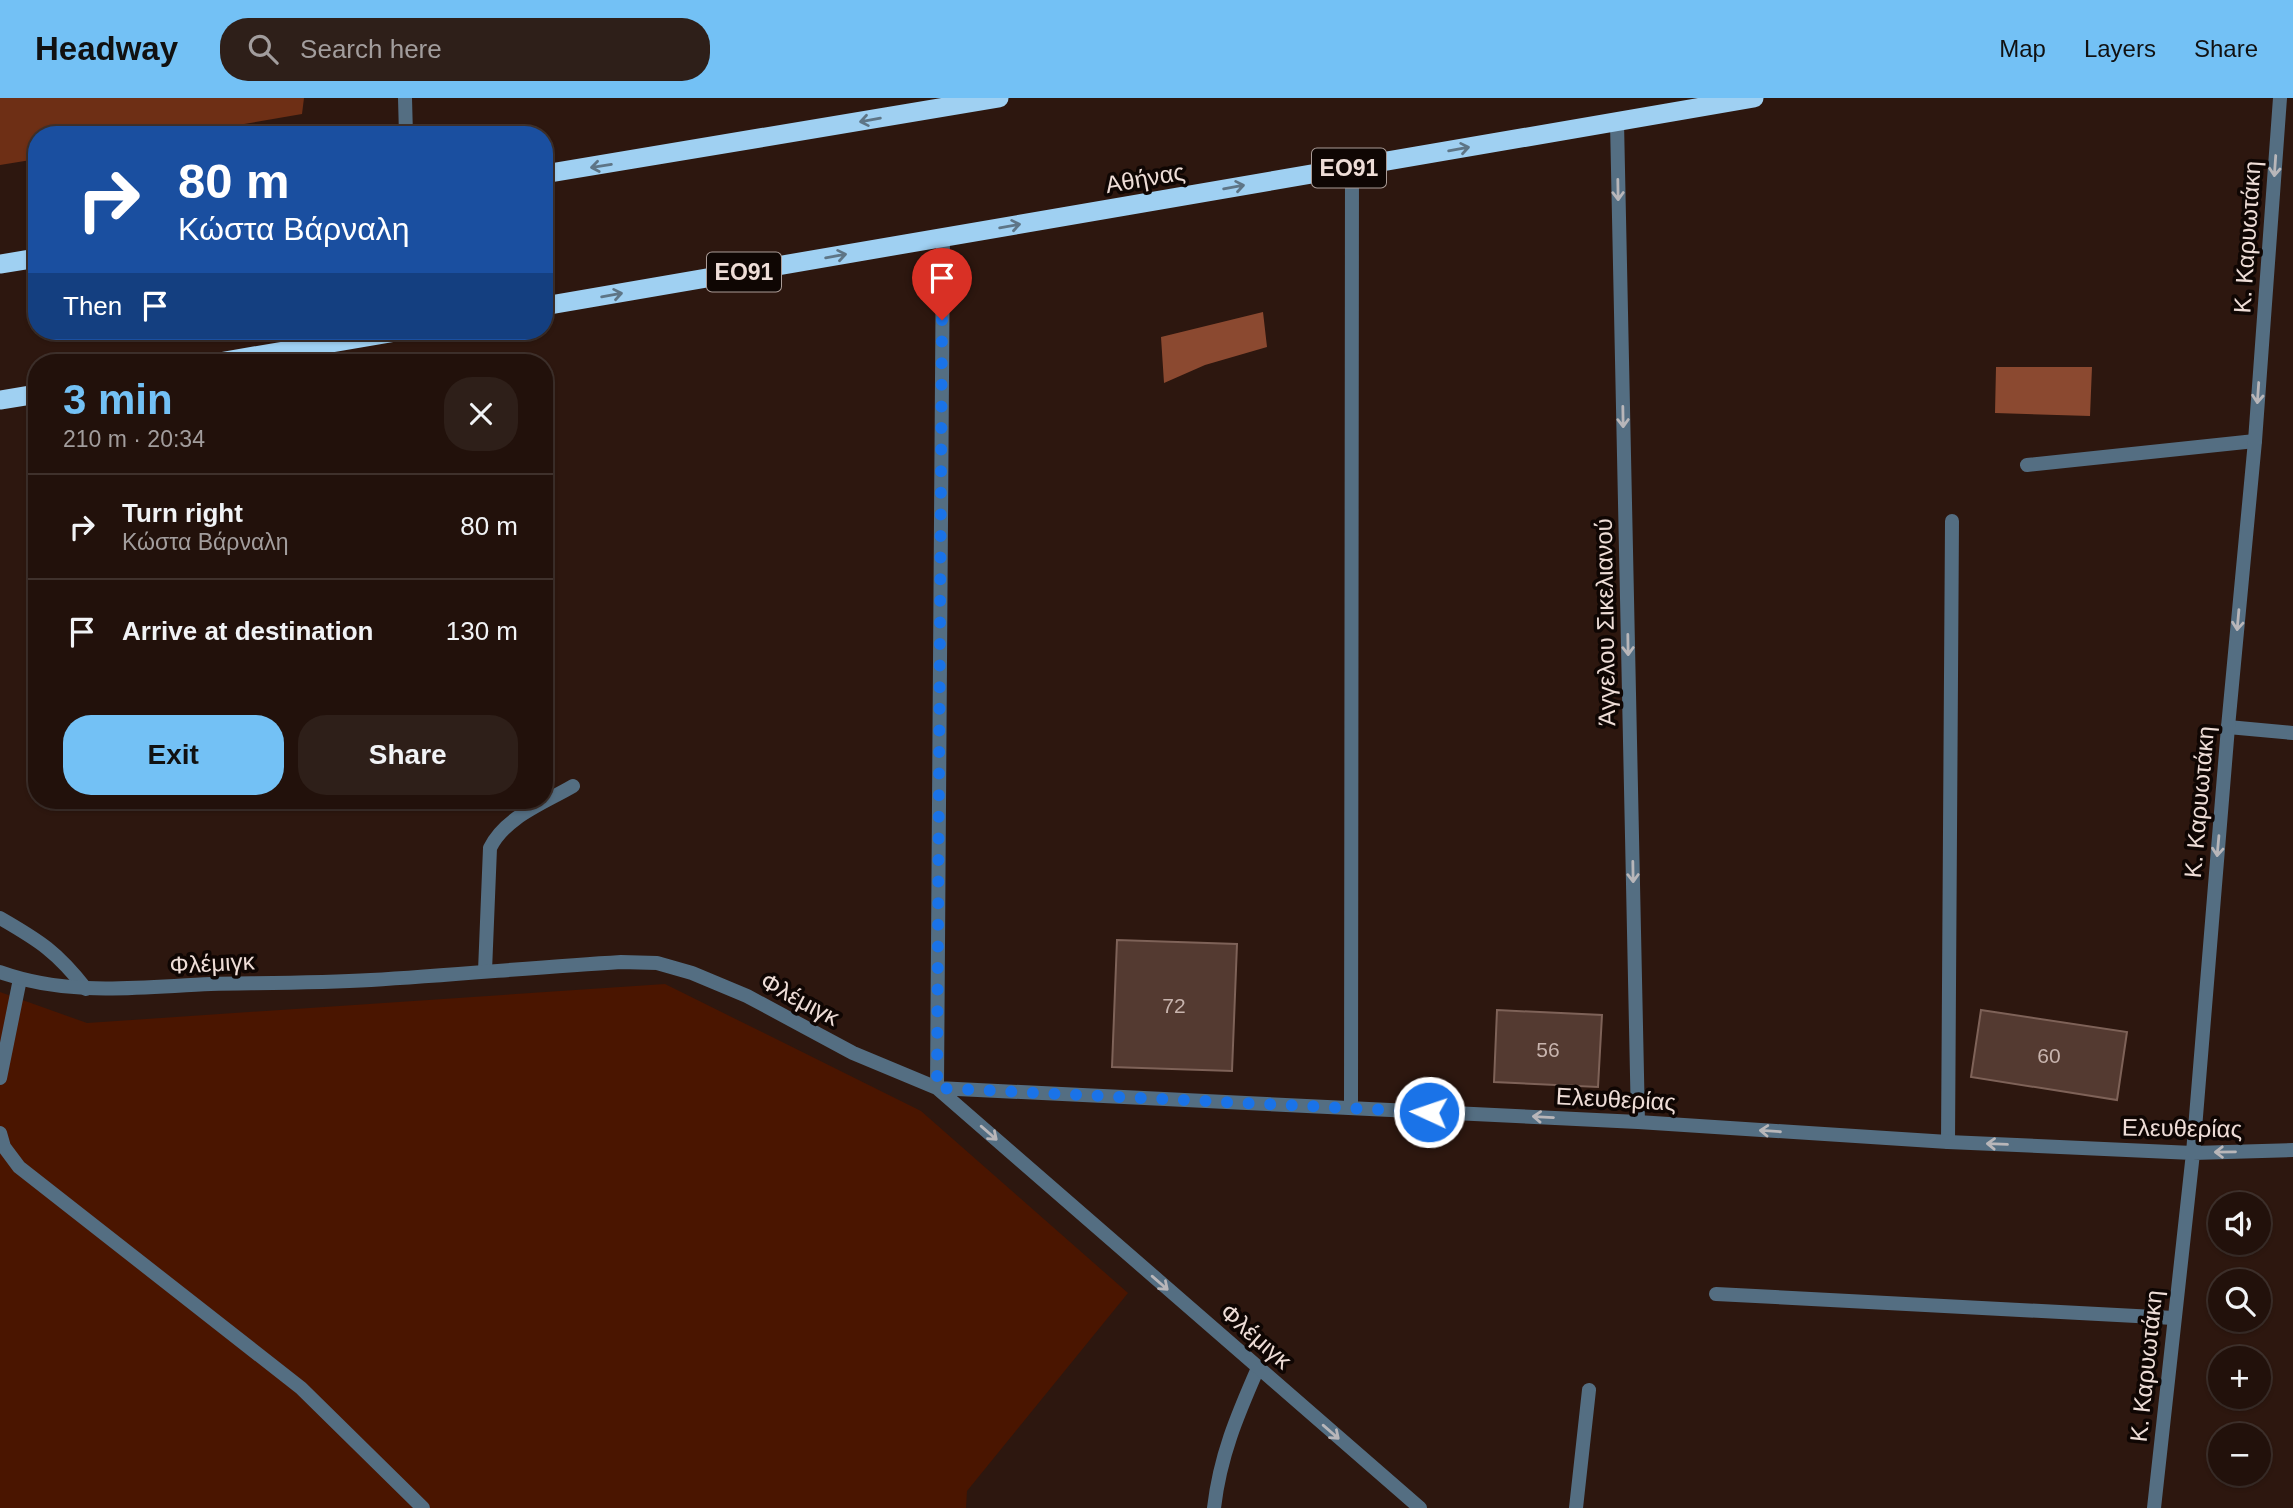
<!DOCTYPE html>
<meta charset="utf-8">
<style>
:root{--surface:#22110b;--page:#2e1f19;--text:#f1f3f6;--muted:#a29d9d;--line:#3f312c;--accent:#73c1f5}
body{margin:0;font-family:Arial,sans-serif;background:var(--page);color:var(--text);height:100vh;display:flex;flex-direction:column;font-size:26px;white-space:nowrap}
*{box-sizing:border-box;margin:0}
p{font-size:23px;color:var(--muted)}
.icon{flex:none;width:38px;height:38px;fill:none;stroke:currentColor;stroke-width:2;stroke-linecap:round;stroke-linejoin:round}
.map{position:relative;flex:1;overflow:hidden}
.drawer{position:absolute;left:28px;top:256px;width:525px;height:455px;display:flex;flex-direction:column;background:var(--surface);border-radius:28px;box-shadow:0 2px 5px #0004,0 0 0 2px var(--line)}
.drawer>*{flex:none}
.guide{position:absolute;left:28px;top:28px;width:525px;height:214px;border-radius:28px;box-shadow:0 2px 5px #0004,0 0 0 2px var(--line);background:#1a4fa0;color:#fff;overflow:hidden}
.buttons{position:absolute;left:2208px;top:1094px;display:grid;gap:14px}
.buttons a{display:grid;place-items:center;width:63px;height:63px;border-radius:50%;background:var(--surface);box-shadow:0 2px 5px #0004,0 0 0 2px var(--line);font-size:35px}
.pin{position:absolute;display:grid;place-items:center;width:60px;height:60px;color:#fff;margin:-72px -30px;border-radius:50% 50% 50% 0;rotate:-45deg;box-shadow:0 0 7px #0007}
.pin .icon{rotate:45deg}
.me{position:absolute;width:77px;margin:-38px;rotate:273deg;stroke-linejoin:round;filter:drop-shadow(0 0 5px #0008)}
.turn{display:flex;align-items:center;gap:24px;height:147px;padding:0 35px;font-size:32px}
.turn .icon{width:91px;height:91px;stroke-width:2.5}
.turn b{display:block;font-size:49px;line-height:60px}
.then{display:flex;align-items:center;height:66px;padding:0 35px;background:#0003;gap:14px;font-size:26px}
.round{display:grid;place-items:center;flex:none;width:74px;height:74px;border-radius:28px;background:var(--page)}
.headline{display:flex;align-items:center;justify-content:space-between;height:119px;padding:0 35px}
h1{font-size:42px;font-weight:800;line-height:52px;color:var(--accent)}
.action{display:flex;gap:14px;margin-top:auto;padding:14px 35px}
.action a{flex:1;height:80px;border-radius:28px;background:var(--accent);color:#111;font-size:28px;font-weight:800;line-height:80px;text-align:center}
.action a+a{background:var(--page);color:var(--text)}
ul{padding:0;list-style:none}
li{display:flex;align-items:center;gap:21px;height:105px;padding:0 35px;border-top:2px solid var(--line)}
li div{flex:1}
li b{display:block;font-size:26px}
li em{font-style:normal}
header{display:flex;align-items:center;gap:42px;box-sizing:border-box;height:98px;padding:0 35px;background:var(--accent);color:#111}
header strong{font-size:33px}
nav{display:flex;gap:38px;margin-inline-start:auto;font-size:24px}
.search{width:490px;height:63px;background:var(--page);display:flex;align-items:center;gap:18px;box-sizing:border-box;padding:0 24px;border-radius:28px;color:var(--muted);font-size:26px}
.map>svg:first-child{display:block}
.green{fill:#4a1500}
.forest{fill:#6e2f15}
.water{fill:#8b4930}
.building{fill:#543a31;stroke:#7e6258;stroke-width:2}
.lines{fill:none;stroke-linecap:round;stroke-linejoin:round}
.service{stroke:#546e82;stroke-width:14}
.minor{stroke:#546e82;stroke-width:14}
.tertiary{stroke:#546e82;stroke-width:14}
.trunk{stroke:#9fd0f2;stroke-width:19}
.oneway{stroke:#5e7586}
.oneway2{stroke:#b8b6b9}
.route{stroke:#1a73e8;stroke-width:12;stroke-dasharray:0 21.6}
.labels{text-anchor:middle;dominant-baseline:central;stroke-width:7;stroke-linejoin:round;paint-order:stroke}
.number-label{font-size:21px;fill:#c8b4ae}
.shield{fill:#0f0603;stroke:#ab9c97;stroke-width:2}
.shield-label{font-size:23px;font-weight:bold;fill:#eeddd7}
.street-label{font-size:24px;fill:#eeddd7;stroke:#0f0603}
</style>
<header>
<strong>Headway</strong>
<div class="search"><svg class="icon" aria-label="search" viewBox="0 0 24 24"><circle cx="10" cy="10" r="6"/><path d="M15 15l6 6"/></svg>Search here</div>
<nav><a>Map</a><a>Layers</a><a>Share</a></nav>
</header>
<div class="map">
<svg width="2293" height="1410" viewBox="0 0 2293 1410">
<rect width="100%" height="100%" fill="#2d170f"/>
<!-- green -->
<path class="green" d="M 665,886 L 921,1013 L 1128,1195 L 967,1393 L 966,1410 L 0,1410 L 0,894 L 87,925 Z"/>
<!-- forest -->
<path class="forest" d="M 0,0 L 304,0 L 302,16 L 180,37 L 37,37 L 37,61 L 0,67 Z"/>
<!-- water -->
<path class="water" d="M 1263,214 L 1267,249 L 1205,267 L 1164,285 L 1161,239 Z
M 1996,269 L 2092,269 L 2090,318 L 1995,315 Z"/>
<!-- building -->
<path class="building" d="M 1117,842 L 1237,846 L 1232,973 L 1112,969 Z
M 1497,912 L 1602,917 L 1598,989 L 1494,984 Z
M 1981,912 L 2127,934 L 2117,1002 L 1971,979 Z"/>
<g class="lines">
<!-- service -->
<path class="service" d="M 2027,367 L 2255,343
M 2228,629 L 2293,635
M 0,820 C 40,843 57,854 86,891
M 485,873 L 490,750 C 505,719 544,705 573,688
M 0,980 L 20,881
M 0,1035 L 4,1049 L 19,1069 L 301,1290 L 423,1410
M 1948,1044 L 1952,423
M 1716,1196 L 2174,1220
M 1214,1410 C 1220,1358 1237,1318 1258,1270"/>
<!-- minor -->
<path class="minor" d="M 1617,24 L 1638,1024
M 0,874 C 70,899 139,889 211,886 C 264,885 318,885 371,882 C 455,877 538,869 621,864 L 657,865 L 692,875 L 747,898 L 853,955 L 937,990 L 1420,1410
M 937,990 L 1638,1024 L 1948,1044 L 2193,1055 L 2293,1052
M 937,990 L 943,139
M 1351,1010 L 1352,69
M 1576,1410 L 1589,1292
M 2154,1410 L 2193,1055 L 2228,629 L 2255,343 L 2280,0"/>
<!-- tertiary -->
<path class="tertiary" d="M 405,0 L 406,37"/>
<!-- trunk -->
<path class="trunk" d="M 544,76 L 999,0
M 0,166 L 37,160
M 544,208 L 1754,0
M 219,264 L 402,233
M 0,302 L 37,296"/>
</g>
<!-- one-way arrows -->
<defs><path id="oneway-shaft" d="M-6 0H5M1.5-3L5.5 0L1.5 3" fill="none" stroke-width="1.6" stroke-linecap="round" stroke-linejoin="round" transform="scale(1.75)"/></defs>
<g class="oneway">
<use href="#oneway-shaft" transform="translate(870 22) rotate(170)"/>
<use href="#oneway-shaft" transform="translate(1459 51) rotate(-10)"/>
<use href="#oneway-shaft" transform="translate(601 68) rotate(171)"/>
<use href="#oneway-shaft" transform="translate(1234 89) rotate(-10)"/>
<use href="#oneway-shaft" transform="translate(1010 128) rotate(-10)"/>
<use href="#oneway-shaft" transform="translate(836 158) rotate(-10)"/>
<use href="#oneway-shaft" transform="translate(612 197) rotate(-10)"/>
</g>
<g class="oneway2">
<use href="#oneway-shaft" transform="translate(2275 68) rotate(94)"/>
<use href="#oneway-shaft" transform="translate(1618 92) rotate(89)"/>
<use href="#oneway-shaft" transform="translate(2258 295) rotate(94)"/>
<use href="#oneway-shaft" transform="translate(1623 319) rotate(89)"/>
<use href="#oneway-shaft" transform="translate(2238 522) rotate(95)"/>
<use href="#oneway-shaft" transform="translate(1628 547) rotate(89)"/>
<use href="#oneway-shaft" transform="translate(2218 748) rotate(95)"/>
<use href="#oneway-shaft" transform="translate(1633 774) rotate(89)"/>
<use href="#oneway-shaft" transform="translate(1543 1019) rotate(-177)"/>
<use href="#oneway-shaft" transform="translate(1770 1033) rotate(-176)"/>
<use href="#oneway-shaft" transform="translate(989 1035) rotate(41)"/>
<use href="#oneway-shaft" transform="translate(1997 1046) rotate(-178)"/>
<use href="#oneway-shaft" transform="translate(2225 1054) rotate(179)"/>
<use href="#oneway-shaft" transform="translate(1160 1185) rotate(41)"/>
<use href="#oneway-shaft" transform="translate(1331 1334) rotate(41)"/>
</g>
<g class="lines">
<!-- route -->
<path class="route" d="M 942,222 L 937,990 L 1429,1014"/>
</g>
<g class="labels">
<!-- number labels -->
<g class="number-label">
<text x="1174" y="907">72</text>
<text x="1548" y="951">56</text>
<text x="2049" y="957">60</text>
</g>
<!-- shield labels -->
<g class="shield">
<rect x="1312" y="50.5" width="74" height="39" rx="5"/>
<rect x="707" y="154.5" width="74" height="39" rx="5"/>
</g>
<g class="shield-label">
<text x="1349" y="70">ΕΟ91</text>
<text x="744" y="174">ΕΟ91</text>
</g>
<!-- street labels -->
<g class="street-label">
<text transform="translate(1145 80) rotate(-10)">Αθήνας</text>
<text transform="translate(2247 139) rotate(-86)">Κ. Καρυωτάκη</text>
<text transform="translate(1605 524) rotate(-91)">Άγγελου Σικελιανού</text>
<text transform="translate(2199 704) rotate(-85)">Κ. Καρυωτάκη</text>
<text transform="translate(212 865) rotate(-3)">Φλέμιγκ</text>
<text transform="translate(800 901) rotate(28)">Φλέμιγκ</text>
<text transform="translate(1616 1001) rotate(3)">Ελευθερίας</text>
<text transform="translate(2182 1030) rotate(1)">Ελευθερίας</text>
<text transform="translate(1256 1238) rotate(41)">Φλέμιγκ</text>
<text transform="translate(2146 1268) rotate(-84)">Κ. Καρυωτάκη</text>
</g>
</g>
</svg>
<div class="buttons">
<a><svg class="icon" aria-label="sound" viewBox="0 0 24 24"><path d="M4 9h4l5-4v14l-5-4H4zM17 9q2 3 0 6"/></svg></a>
<a><svg class="icon" aria-label="search" viewBox="0 0 24 24"><circle cx="10" cy="10" r="6"/><path d="M15 15l6 6"/></svg></a>
<a>+</a>
<a>−</a>
</div>
<div class="pin" style="left:942px;top:222px;background:#d93025"><svg class="icon" aria-label="arrive" viewBox="0 0 24 24"><path d="M6 21V4h12l-3 4 3 4H6"/></svg></div>
<svg class="me" style="left:1429px;top:1014px" viewBox="-20 -20 40 40"><circle r="17" fill="#1a73e8" stroke="#fff" stroke-width="3"/><path d="M0-11L8 9 0 5-8 9z" fill="#fff"/></svg>
<div class="guide">
<div class="turn"><svg class="icon" aria-label="right" viewBox="0 0 24 24"><path d="M7 20v-9h11M14 6l5 5-5 5"/></svg><div><b>80 m</b>Κώστα Βάρναλη</div></div>
<div class="then">Then<svg class="icon" aria-label="arrive" viewBox="0 0 24 24"><path d="M6 21V4h12l-3 4 3 4H6"/></svg></div>
</div>
<section class="drawer">
<div class="headline"><div><h1>3 min</h1><p>210 m · 20:34</p></div><a class="round"><svg class="icon" aria-label="close" viewBox="0 0 24 24"><path d="M6 6l12 12M18 6L6 18"/></svg></a></div>
<ul>
<li><svg class="icon" aria-label="right" viewBox="0 0 24 24"><path d="M7 20v-9h11M14 6l5 5-5 5"/></svg><div><b>Turn right</b><p>Κώστα Βάρναλη</p></div><em>80 m</em></li>
<li><svg class="icon" aria-label="arrive" viewBox="0 0 24 24"><path d="M6 21V4h12l-3 4 3 4H6"/></svg><div><b>Arrive at destination</b></div><em>130 m</em></li>
</ul>
<div class="action"><a>Exit</a><a>Share</a></div>
</section>
</div>
